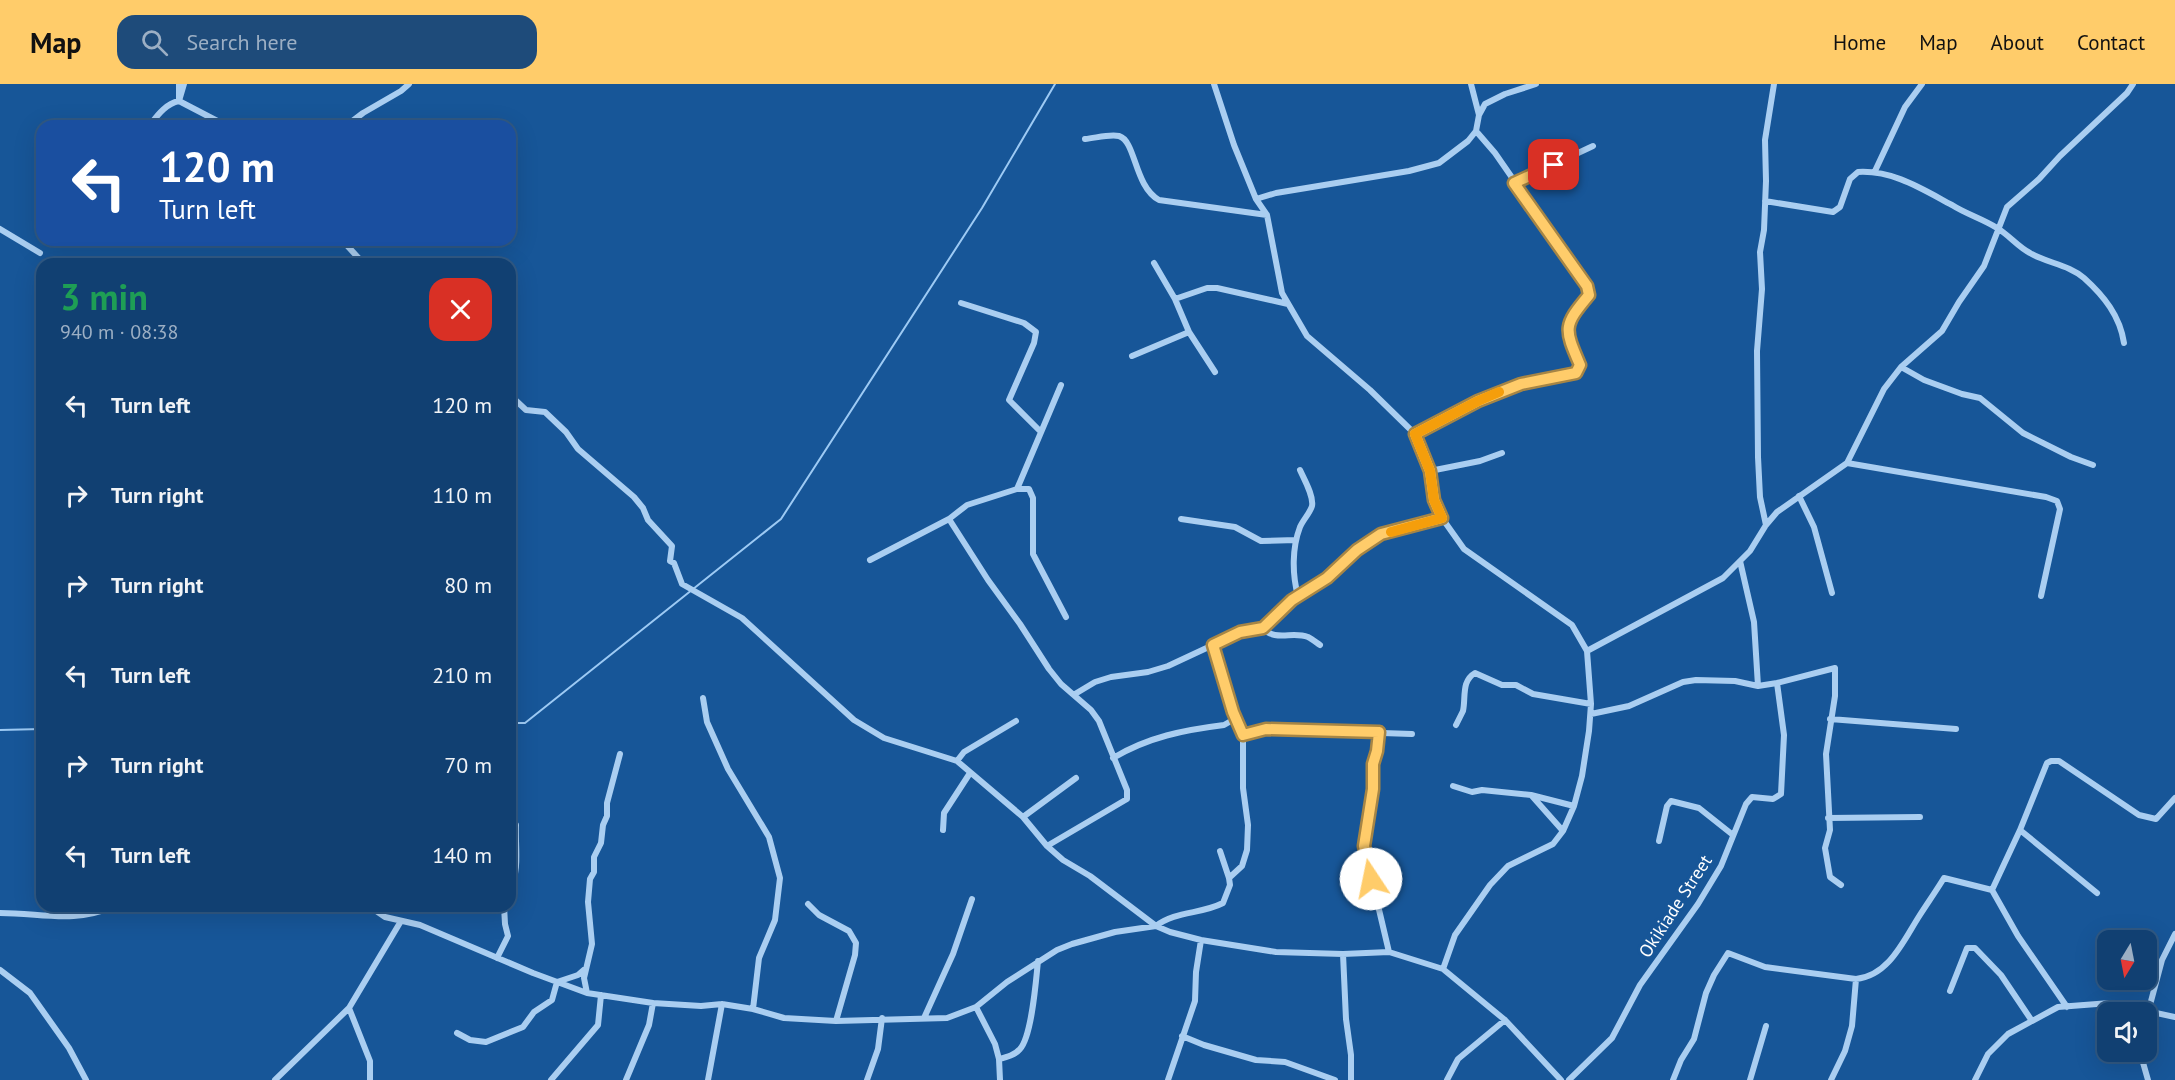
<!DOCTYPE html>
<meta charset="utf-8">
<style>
:root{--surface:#114072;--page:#1e4b7a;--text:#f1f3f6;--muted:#9cafc4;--line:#305984;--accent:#ffcc6a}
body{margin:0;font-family:"PT Sans",sans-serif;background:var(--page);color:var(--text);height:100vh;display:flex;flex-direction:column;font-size:22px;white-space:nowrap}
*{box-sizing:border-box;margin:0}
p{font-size:20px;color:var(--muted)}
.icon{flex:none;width:33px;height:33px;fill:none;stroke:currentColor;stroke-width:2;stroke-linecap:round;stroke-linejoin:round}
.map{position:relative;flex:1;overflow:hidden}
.drawer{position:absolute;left:36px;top:174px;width:480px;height:654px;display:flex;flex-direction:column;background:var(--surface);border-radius:18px;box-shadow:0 6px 24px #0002,0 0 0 2px var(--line)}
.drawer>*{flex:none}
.banner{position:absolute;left:36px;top:36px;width:480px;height:126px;border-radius:18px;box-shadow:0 6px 24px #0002,0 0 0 2px var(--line);background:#1a4fa0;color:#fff;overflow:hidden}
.needle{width:39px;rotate:190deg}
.tools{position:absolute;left:2097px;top:846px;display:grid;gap:12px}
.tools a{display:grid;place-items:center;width:60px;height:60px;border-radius:12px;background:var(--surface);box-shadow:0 6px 24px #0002,0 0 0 2px var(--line);font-size:30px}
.pin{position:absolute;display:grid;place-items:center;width:51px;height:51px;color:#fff;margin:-26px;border-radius:12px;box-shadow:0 3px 9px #0006}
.me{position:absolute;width:66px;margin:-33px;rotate:349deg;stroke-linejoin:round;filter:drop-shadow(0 0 4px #0008)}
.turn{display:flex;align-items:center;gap:21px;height:126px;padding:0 24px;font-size:27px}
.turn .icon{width:78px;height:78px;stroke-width:2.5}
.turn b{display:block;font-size:42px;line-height:51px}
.round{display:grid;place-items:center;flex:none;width:63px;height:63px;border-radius:18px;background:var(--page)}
.summary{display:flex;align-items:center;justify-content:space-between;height:102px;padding:0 24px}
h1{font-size:36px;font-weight:700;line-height:45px;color:#1e9e55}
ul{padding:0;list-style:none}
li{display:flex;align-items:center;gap:18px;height:90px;padding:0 24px}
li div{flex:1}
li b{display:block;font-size:22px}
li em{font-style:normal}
header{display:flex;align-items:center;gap:36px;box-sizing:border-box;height:84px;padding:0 30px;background:var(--accent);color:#111}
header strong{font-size:28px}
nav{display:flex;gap:33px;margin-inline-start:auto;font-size:21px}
.search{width:420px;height:54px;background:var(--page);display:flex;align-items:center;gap:15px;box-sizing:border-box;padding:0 21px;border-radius:18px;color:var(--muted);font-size:22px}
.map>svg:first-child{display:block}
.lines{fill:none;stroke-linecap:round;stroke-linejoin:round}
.stream{stroke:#9dcaf4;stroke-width:2}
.street{stroke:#aacef1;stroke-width:6}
.route-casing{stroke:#a68545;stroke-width:15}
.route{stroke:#ffcc6a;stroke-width:10}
.slow{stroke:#f59e0b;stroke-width:10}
.labels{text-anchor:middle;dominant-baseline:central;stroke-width:6;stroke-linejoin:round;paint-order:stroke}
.street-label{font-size:18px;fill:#fff;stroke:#175698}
</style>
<header>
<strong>Map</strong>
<div class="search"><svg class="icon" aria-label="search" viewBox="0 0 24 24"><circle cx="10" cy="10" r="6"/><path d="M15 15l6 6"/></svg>Search here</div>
<nav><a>Home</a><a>Map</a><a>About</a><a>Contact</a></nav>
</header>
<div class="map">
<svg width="2175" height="996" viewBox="0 0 2175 996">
<rect width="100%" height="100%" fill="#175698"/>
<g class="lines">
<!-- stream -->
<path class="stream" d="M 510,639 L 525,639 L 781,435 L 982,124 L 1055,0
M 0,646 L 42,645"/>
<!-- street -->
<path class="street" d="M 179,0 L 179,17 L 227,42
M 1214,0 L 1234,61 L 1256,115 L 1267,131 L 1282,209 L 1307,252 L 1370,306 L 1415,350 L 1430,387 L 1434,416 L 1442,434 L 1464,465 L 1572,541 L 1587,567 L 1591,620 L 1589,647 L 1582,692 L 1574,722 L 1563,747 L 1553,760 L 1508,782 L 1490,801 L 1455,851 L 1443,885
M 1471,0 L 1479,31
M 149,42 C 157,32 165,20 179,17 L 184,0
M 346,42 L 363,29 L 401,7 L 409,0
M 1085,55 C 1096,54 1109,50 1119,52 C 1136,57 1134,102 1159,116 L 1267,131
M 1875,87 L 1905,23 L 1922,0
M 1514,99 L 1593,62
M 1256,115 L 1276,109 L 1409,87 L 1439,79 L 1468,57 L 1476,47 L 1479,31 L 1485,20 L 1505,10 L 1536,0
M 1765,117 L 1833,128 L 1840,123 L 1850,95 L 1858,88 C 1893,86 1922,105 1952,121 C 1966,130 1983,135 1997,144 C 2009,151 2018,163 2030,169 C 2047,179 2069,181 2084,194 C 2104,212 2120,232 2124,259
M 0,145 L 40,169
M 342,156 L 364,180
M 1154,179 L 1175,215 L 1189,248 L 1215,288
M 1175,215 L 1207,204 L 1217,204 L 1288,220
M 961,219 L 1024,239 L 1036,248 L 1034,259 L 1009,316 L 1041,348
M 1132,272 L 1189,248
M 1901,283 L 1924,296 L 1962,310 L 1980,314 L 2023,349 L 2071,373 L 2093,381
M 510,311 L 526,326 L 545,328 L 566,348 L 578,365 L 634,413 L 643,424 L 648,436 L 672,462 L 670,477 L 674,479 L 682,500 L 742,534 L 854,636 L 884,654 L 957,677 L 1023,733 L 1047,762 L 1063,776 L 1090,792 L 1156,842 C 1175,827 1202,830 1223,819 L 1230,801 L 1229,794 L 1242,782 L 1247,766 L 1248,741 L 1243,704 L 1243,651 L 1232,628 L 1213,561 L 1240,548 L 1263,544 L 1292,516 L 1327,494 L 1357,466 L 1381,450 L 1442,434
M 1415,350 L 1478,317 L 1521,300 L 1576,289 L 1579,281 C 1564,245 1563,242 1589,211 L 1587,202 L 1495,69 L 1476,47
M 1847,379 L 2046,413 L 2057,417 L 2060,425 L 2041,512
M 1430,387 L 1480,377 L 1502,369
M 1017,405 L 1029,405 L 1033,414 L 1033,470 L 1066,533
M 1799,412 L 1814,443 L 1832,509
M 949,435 L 988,496 L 1020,540 L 1049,585 L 1061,600 L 1091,626 L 1099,637 L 1127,706 L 1127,715 L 1047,762
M 1181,435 L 1235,443 L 1261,457 L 1296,456
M 1766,441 L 1760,413 L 1758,373 L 1757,267 L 1762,205 L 1760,168 L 1764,146 L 1766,97 L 1765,56 L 1774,0
M 870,476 L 949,435 L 967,421 L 1017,405 L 1061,301
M 1740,477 L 1754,538 L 1758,602
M 1298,512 C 1292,490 1292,464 1300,443 C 1303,436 1310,429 1312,422 C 1314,412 1304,395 1300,386
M 1263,544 C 1275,558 1292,547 1308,553 C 1312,555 1317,559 1320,561
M 1587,567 L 1723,494 L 1750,467 L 1766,441 L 1777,428 L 1847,379 L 1884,305 L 1901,283 L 1942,247 L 1959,218 L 1984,182 L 2007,123 L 2039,95 L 2060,72 L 2127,9 L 2133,0
M 1075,610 L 1095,598 L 1111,593 L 1148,588 L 1168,582 L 1213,561
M 703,614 L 707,638 L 728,685 L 769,753 L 780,794 L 775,836 L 759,874 L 753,925
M 1591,630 L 1629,622 L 1683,598 L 1696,596 L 1735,597 L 1758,602 L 1777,599 L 1835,584 L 1835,612 L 1826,670 L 1830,746 L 1825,764 L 1830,793 L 1841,801
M 1830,635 L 1956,645
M 1456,641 C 1458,637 1461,631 1463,627 C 1466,614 1461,597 1475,589 L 1502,601 L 1516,601 L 1533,610 L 1591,620
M 1379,648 L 1372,692 L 1373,705 L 1364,762 L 1389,868
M 1243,651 L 1266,645 L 1412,650
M 1113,674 C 1148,653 1184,646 1224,641 L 1231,637 L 1232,629
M 957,677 L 964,668 L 1016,637
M 1453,702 L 1472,708 L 1482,706 L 1531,711 L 1574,722
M 1532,712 L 1563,747
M 1023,733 L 1076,694
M 1828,734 L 1920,733
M 943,746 L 944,729 L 970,689
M 2020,746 L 2047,679 L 2051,677 L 2059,677 L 2139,731 L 2156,735 L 2175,714
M 1659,757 L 1667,722 L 1671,717 L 1699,724 L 1733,751
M 1220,767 L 1229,794
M 510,806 C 520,783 515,766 516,741
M 1992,806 L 2020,746 L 2097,809
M 808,820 L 819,831 L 849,847 L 856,859 L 855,871 L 836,937
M 369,822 L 385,833 L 420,841 L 533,889 L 587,909 L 653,919 L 701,922 L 722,920 L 753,925 L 784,934 L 836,937 L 947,934 L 976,923 L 1007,898 L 1057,866 L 1072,860 L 1115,848 L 1156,842 L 1170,848 L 1201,856 L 1276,868 L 1343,870 L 1389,868 L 1443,885 L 1505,936 L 1561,996
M 0,829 C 43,829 73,840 115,822
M 1343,870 L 1346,935 L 1351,971 L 1351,996
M 497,874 L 508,852 L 505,840 L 504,822
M 0,886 L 30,909 L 69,964 L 86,996
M 1950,907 L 1967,864 L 1975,864 L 2001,891 L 2032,937
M 587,909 L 584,894 L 592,860 L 588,818 L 590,795 L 594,788 L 594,773 L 601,759 L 603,741 L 607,732 L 607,719 L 620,670
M 976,923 L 995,960 L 999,975
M 349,924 L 370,977 L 370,996
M 924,934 L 953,870 L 972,815
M 2146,936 L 2162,876 L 2175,850
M 457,949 L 470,956 L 486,958 L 523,943 L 534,928 L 552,916 L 557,898 L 578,891 L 586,884
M 1182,952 L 1204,961 L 1256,976 L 1285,978 L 1335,996
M 2140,968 L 2148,996
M 275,996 L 349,924 L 401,837
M 551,996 L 598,941 L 601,911
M 626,996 L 649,941 L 653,919
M 708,996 L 722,920
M 867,996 L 878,965 L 882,934
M 1000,996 L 999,975 C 1007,973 1015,971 1020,965 C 1032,952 1036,896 1038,877
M 1168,996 L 1195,917 L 1196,888 L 1201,856
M 1447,996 L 1458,975 L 1505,936
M 1569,996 L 1612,954 L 1640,901 L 1698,820 L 1721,782 L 1746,720 L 1752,713 L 1773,715 L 1781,710 L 1784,651 L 1777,599
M 1673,996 L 1681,976 L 1694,955 L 1706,909 L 1714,891 L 1728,869 L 1765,883 L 1856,895
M 1750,996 L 1766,942
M 1831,996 L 1845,967 L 1852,942 L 1856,895 C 1888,892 1903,858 1918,834 C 1927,820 1936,807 1944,794 L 1992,806 L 2018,852 L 2067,923
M 1975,996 L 1988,970 L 2008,950 L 2058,923 L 2110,919 L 2175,933"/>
</g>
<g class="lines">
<!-- route casing -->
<g class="route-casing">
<path id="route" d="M 1371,795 L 1364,762 L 1373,705 L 1373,680 L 1377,667 L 1379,648 L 1266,645 L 1243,651 L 1233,628 L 1213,561 L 1240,548 L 1263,544 L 1292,516 L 1327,494 L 1357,466 L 1381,450 L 1442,434 L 1434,416 L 1430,387 L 1415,350 L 1478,317 L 1521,300 L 1576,289 L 1580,281 C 1564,244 1563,242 1589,211 L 1587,202 L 1514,99 L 1554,81"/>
</g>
<!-- route -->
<use href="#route" class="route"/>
<!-- slow -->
<path class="slow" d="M 1391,448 L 1442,434 L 1434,416 L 1430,387 L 1415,350 L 1478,317 L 1499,308"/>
</g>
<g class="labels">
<!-- street labels -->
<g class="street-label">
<text transform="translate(1675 822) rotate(-57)">Okikiade Street</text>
</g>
</g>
</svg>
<div class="tools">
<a><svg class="needle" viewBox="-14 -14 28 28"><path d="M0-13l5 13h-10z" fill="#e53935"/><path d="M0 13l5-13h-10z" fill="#9cafc4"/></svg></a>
<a><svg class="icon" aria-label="sound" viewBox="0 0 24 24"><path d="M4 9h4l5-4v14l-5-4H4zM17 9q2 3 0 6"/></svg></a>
</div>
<div class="pin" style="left:1554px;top:81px;background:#d93025"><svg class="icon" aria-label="arrive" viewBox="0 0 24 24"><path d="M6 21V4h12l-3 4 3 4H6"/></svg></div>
<svg class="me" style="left:1371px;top:795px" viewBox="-20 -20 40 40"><circle r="19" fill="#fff"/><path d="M0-13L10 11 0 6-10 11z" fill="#ffcc6a"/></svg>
<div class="banner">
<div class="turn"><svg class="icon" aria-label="left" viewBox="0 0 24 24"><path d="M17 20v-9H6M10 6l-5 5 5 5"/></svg><div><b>120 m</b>Turn left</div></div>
</div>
<section class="drawer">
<div class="summary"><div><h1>3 min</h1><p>940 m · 08:38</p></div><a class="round" style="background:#d93025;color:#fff"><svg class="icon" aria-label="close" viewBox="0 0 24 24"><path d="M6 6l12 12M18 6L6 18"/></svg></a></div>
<ul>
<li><svg class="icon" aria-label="left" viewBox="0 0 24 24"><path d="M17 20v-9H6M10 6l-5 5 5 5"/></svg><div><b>Turn left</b></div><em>120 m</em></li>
<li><svg class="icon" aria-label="right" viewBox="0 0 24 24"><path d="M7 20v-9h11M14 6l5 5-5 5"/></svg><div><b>Turn right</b></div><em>110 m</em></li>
<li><svg class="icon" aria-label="right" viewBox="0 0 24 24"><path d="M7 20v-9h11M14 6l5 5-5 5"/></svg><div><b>Turn right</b></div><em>80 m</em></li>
<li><svg class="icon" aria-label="left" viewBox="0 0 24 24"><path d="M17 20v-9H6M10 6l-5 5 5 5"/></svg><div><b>Turn left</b></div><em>210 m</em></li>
<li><svg class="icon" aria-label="right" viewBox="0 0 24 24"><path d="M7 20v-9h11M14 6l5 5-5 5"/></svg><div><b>Turn right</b></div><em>70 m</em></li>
<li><svg class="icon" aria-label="left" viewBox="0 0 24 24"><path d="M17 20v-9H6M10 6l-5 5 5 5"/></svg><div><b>Turn left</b></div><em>140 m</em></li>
</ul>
</section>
</div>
